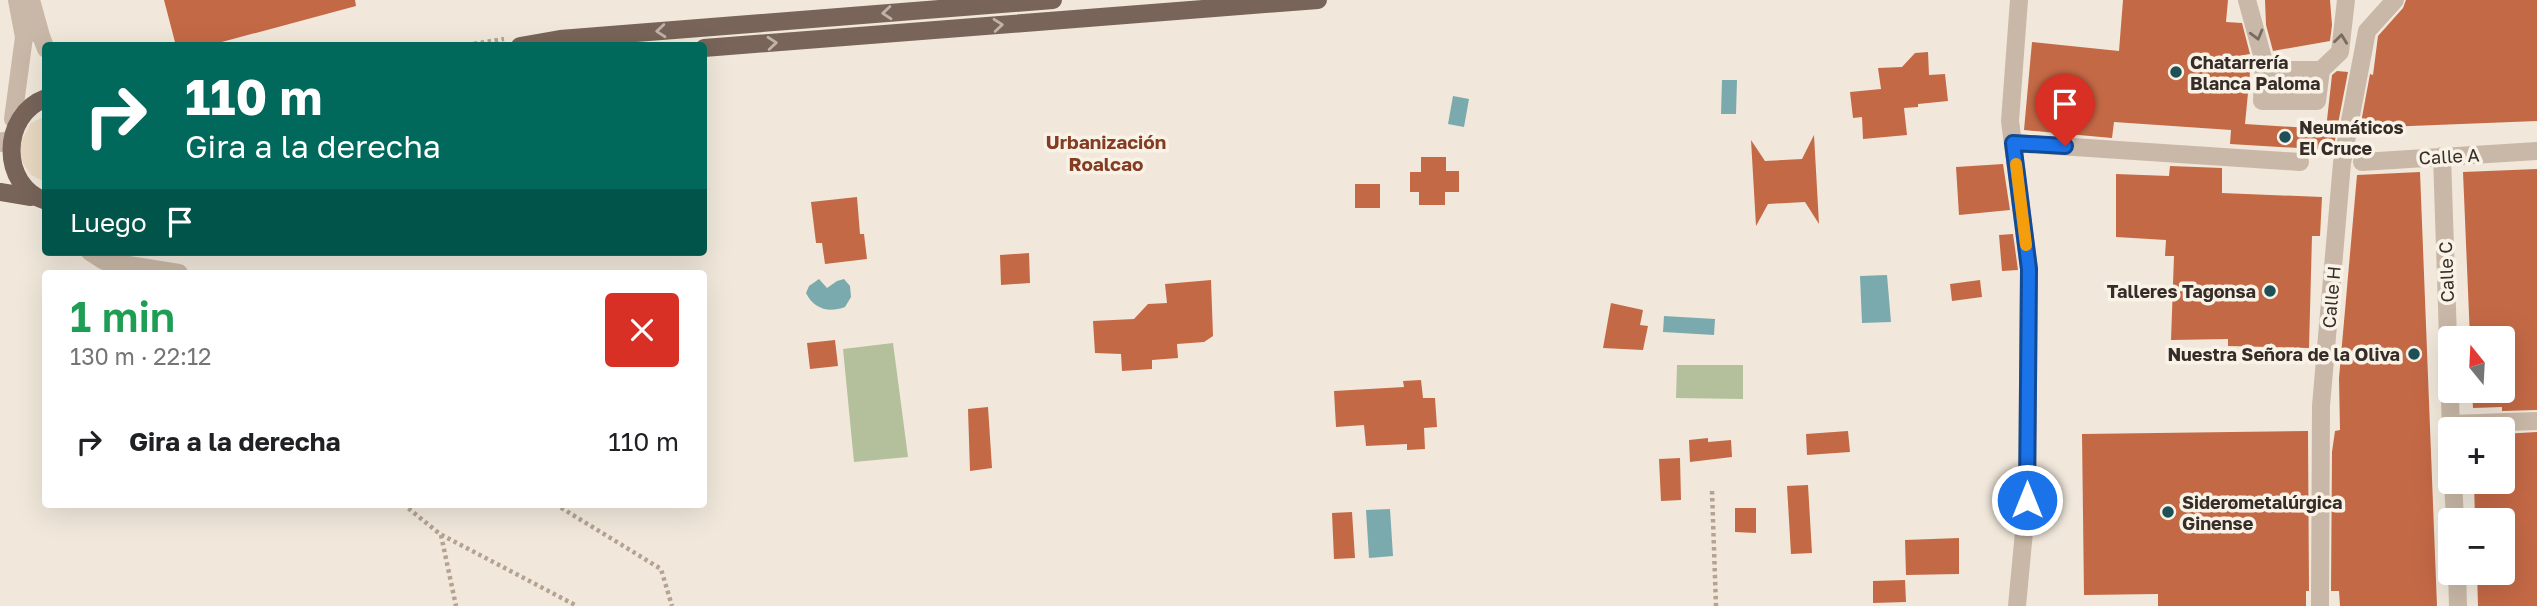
<!DOCTYPE html>
<html lang="es">
<meta charset="utf-8">
<style>
:root{--surface:#fff;--page:#f6f6f6;--text:#202124;--muted:#757577}
body{margin:0;font-family:"Golos Text",sans-serif;background:var(--page);color:var(--text);height:100vh;display:flex;flex-direction:column;font-size:26px;white-space:nowrap}
*{box-sizing:border-box;margin:0}
p{font-size:23px;color:var(--muted)}
.icon{flex:none;width:38px;height:38px;fill:none;stroke:currentColor;stroke-width:2;stroke-linecap:round;stroke-linejoin:round}
.map{position:relative;flex:1;overflow:hidden}
.details{position:absolute;left:42px;top:270px;width:665px;height:238px;display:flex;flex-direction:column;background:var(--surface);border-radius:7px;box-shadow:0 7px 28px #0002}
.details>*{flex:none}
.guide{position:absolute;left:42px;top:42px;width:665px;height:214px;border-radius:7px;box-shadow:0 7px 28px #0002;background:#00695c;color:#fff;overflow:hidden}
.needle{width:46px;rotate:342deg}
.buttons{position:absolute;left:2438px;top:326px;display:grid;gap:14px}
.buttons a{display:grid;place-items:center;width:77px;height:77px;border-radius:7px;background:var(--surface);box-shadow:0 7px 28px #0002;font-size:35px}
.pin{position:absolute;display:grid;place-items:center;width:60px;height:60px;color:#fff;margin:-72px -30px;border-radius:50% 50% 50% 0;rotate:-45deg;box-shadow:0 0 7px #0007}
.pin .icon{rotate:45deg}
.me{position:absolute;width:77px;margin:-38px;rotate:0deg;stroke-linejoin:round;filter:drop-shadow(0 0 5px #0008)}
.turn{display:flex;align-items:center;gap:24px;height:147px;padding:0 28px;font-size:32px}
.turn .icon{width:91px;height:91px;stroke-width:2.5}
.turn b{display:block;font-size:49px;line-height:60px}
.then{display:flex;align-items:center;height:66px;padding:0 28px;background:#0003;gap:14px;font-size:26px}
.round{display:grid;place-items:center;flex:none;width:74px;height:74px;border-radius:7px;background:var(--page)}
.head{display:flex;align-items:center;justify-content:space-between;height:119px;padding:0 28px}
h1{font-size:42px;font-weight:600;line-height:52px;color:#1e9e55}
ul{padding:0;list-style:none}
li{display:flex;align-items:center;gap:21px;height:105px;padding:0 28px}
li div{flex:1}
li b{display:block;font-size:26px}
li em{font-style:normal}
.map>svg:first-child{display:block}
.green{fill:#b3c09b}
.plaza{fill:#e9d9c2}
.water{fill:#7aaaae}
.building{fill:#c46946}
.lines{fill:none;stroke-linecap:round;stroke-linejoin:round}
.path{stroke:#b5a291;stroke-width:4.5;stroke-dasharray:3.5 3.5;stroke-linecap:butt}
.minor{stroke:#c9b8a7;stroke-width:18}
.major{stroke:#786459;stroke-width:18}
.oneway{stroke:#bfb2a7}
.oneway2{stroke:#786c61}
.route-casing{stroke:#114b97;stroke-width:18}
.route{stroke:#1a73e8;stroke-width:12}
.slow{stroke:#f59e0b;stroke-width:12}
.poi-dot{fill:#1e5157;stroke:#f9f2e7;stroke-width:2.5}
.labels{text-anchor:middle;dominant-baseline:central;stroke-width:7;stroke-linejoin:round;paint-order:stroke}
.poi-label{font-size:18px;font-weight:bold;fill:#362d28;stroke:#f9f2e7;text-anchor:start}
.street-label{font-size:18px;fill:#362d28;stroke:#f9f2e7}
.neighbourhood-label{font-size:19px;font-weight:bold;fill:#843c22;stroke:#f9f2e7}
</style>
<div class="map">
<svg width="2537" height="606" viewBox="0 0 2537 606">
<rect width="100%" height="100%" fill="#f1e8db"/>
<!-- green -->
<path class="green" d="M 893,343 L 908,457 L 854,462 L 843,349 Z
M 1677,365 L 1743,365 L 1743,399 L 1676,398 Z"/>
<!-- plaza -->
<path class="plaza" d="M 45,116 L 45,182 L 31,175 L 24,165 L 20,155 L 20,143 L 31,123 Z"/>
<!-- water -->
<path class="water" d="M 1722,80 L 1737,80 L 1736,114 L 1721,114 Z
M 1453,96 L 1469,99 L 1464,127 L 1448,124 Z
M 1887,275 L 1891,322 L 1862,323 L 1860,276 Z
M 819,279 L 827,288 L 837,281 L 844,279 L 850,286 L 851,297 L 845,307 C 828,313 814,309 806,293 L 809,286 Z
M 1664,316 L 1715,319 L 1714,335 L 1663,332 Z
M 1390,509 L 1393,556 L 1369,558 L 1366,510 Z"/>
<!-- building -->
<path class="building" d="M 164,0 L 355,0 L 356,6 L 207,46 L 176,46 Z
M 2123,0 L 2228,0 L 2226,22 L 2242,23 L 2250,54 L 2232,57 L 2232,60 L 2251,62 L 2245,124 L 2326,129 L 2332,75 L 2337,71 L 2348,72 L 2337,129 L 2333,129 L 2337,130 L 2333,150 L 2230,144 L 2231,130 L 2114,122 L 2112,138 L 2024,130 L 2032,42 L 2119,51 Z
M 2265,0 L 2330,0 L 2332,25 L 2330,41 L 2273,51 L 2266,25 Z
M 2406,0 L 2537,0 L 2537,121 L 2360,128 L 2370,74 L 2373,75 L 2378,36 L 2403,8 Z
M 1928,52 L 1929,75 L 1945,74 L 1948,101 L 1918,104 L 1918,107 L 1904,108 L 1907,135 L 1863,139 L 1862,117 L 1853,118 L 1850,92 L 1881,89 L 1878,68 L 1902,67 L 1915,53 Z
M 1814,135 L 1819,224 L 1805,202 L 1768,204 L 1756,226 L 1751,140 L 1765,161 L 1802,159 Z
M 1421,157 L 1446,157 L 1446,171 L 1459,171 L 1459,192 L 1445,192 L 1445,205 L 1419,205 L 1419,192 L 1410,192 L 1410,172 L 1421,172 Z
M 2003,164 L 2010,210 L 1959,215 L 1956,167 Z
M 2170,166 L 2222,168 L 2222,193 L 2322,197 L 2320,236 L 2312,236 L 2309,348 L 2228,346 L 2228,339 L 2171,340 L 2174,256 L 2165,256 L 2166,240 L 2116,237 L 2116,174 L 2169,176 Z
M 2537,169 L 2537,410 L 2502,411 L 2502,407 L 2473,408 L 2472,390 L 2502,390 L 2502,338 L 2470,338 L 2463,172 Z
M 2420,172 L 2437,606 L 2340,606 L 2339,591 L 2331,591 L 2332,452 L 2335,431 L 2340,430 L 2339,378 L 2357,175 Z
M 1355,184 L 1380,184 L 1380,208 L 1355,208 Z
M 857,197 L 860,234 L 864,234 L 867,259 L 825,264 L 822,243 L 816,243 L 811,202 Z
M 2013,234 L 2018,270 L 2002,271 L 1999,235 Z
M 1029,253 L 1030,283 L 1001,285 L 1000,255 Z
M 1211,280 L 1213,336 L 1204,342 L 1177,344 L 1178,358 L 1152,360 L 1152,369 L 1122,371 L 1121,354 L 1095,353 L 1093,321 L 1134,319 L 1148,304 L 1167,303 L 1165,284 Z
M 1980,280 L 1982,297 L 1952,301 L 1950,284 Z
M 1611,303 L 1643,310 L 1640,325 L 1648,326 L 1643,350 L 1603,348 Z
M 835,340 L 838,366 L 810,369 L 807,343 Z
M 1421,380 L 1423,398 L 1435,398 L 1437,427 L 1424,428 L 1425,449 L 1407,450 L 1407,444 L 1366,446 L 1364,425 L 1336,427 L 1334,391 L 1404,387 L 1403,381 Z
M 988,407 L 992,468 L 970,471 L 968,409 Z
M 1848,431 L 1850,452 L 1807,455 L 1806,434 Z
M 2308,431 L 2309,591 L 2306,591 L 2306,606 L 2158,606 L 2158,594 L 2084,595 L 2082,434 Z
M 2537,432 L 2537,606 L 2478,606 L 2477,572 L 2502,572 L 2502,520 L 2475,520 L 2474,481 L 2502,481 L 2502,434 Z
M 1708,438 L 1708,442 L 1731,440 L 1732,457 L 1690,462 L 1689,440 Z
M 1680,458 L 1681,500 L 1661,501 L 1659,459 Z
M 1808,485 L 1812,553 L 1791,554 L 1787,486 Z
M 1735,508 L 1756,508 L 1756,533 L 1735,532 Z
M 1352,512 L 1355,558 L 1334,559 L 1332,513 Z
M 1959,538 L 1959,574 L 1906,575 L 1905,540 Z
M 1905,580 L 1906,602 L 1873,603 L 1873,581 Z"/>
<g class="lines">
<!-- path -->
<path class="path" d="M 460,46 L 504,39
M 1712,491 L 1716,606
M 403,504 L 440,534 L 577,606
M 555,504 L 661,569 L 672,606
M 441,535 L 456,606"/>
<!-- minor -->
<path class="minor" d="M 17,0 L 24,37
M 31,0 L 41,36
M 2247,0 L 2264,62 L 2262,101 L 2317,101 L 2321,70 L 2340,52 L 2346,0
M 2264,70 L 2321,70
M 13,119 L 24,37 L 32,31 L 41,36 L 46,49
M 0,143 L 3,141
M 2013,143 L 2300,162
M 2442,156 L 2451,429
M 2362,162 L 2537,151
M 90,252 L 104,261 L 179,273
M 2451,424 L 2537,421
M 2453,481 L 2455,520
M 2457,572 L 2458,606
M 2017,606 L 2027,500 L 2029,269 L 2010,121 L 2019,0
M 2320,606 L 2321,406 L 2342,163 L 2367,31 L 2395,0"/>
<!-- major -->
<path class="major" d="M 520,46 L 560,39 L 1053,0
M 704,48 L 1318,0
M 46,98 C 0,115 0,186 46,201
M 0,192 L 31,197"/>
</g>
<!-- one-way arrows -->
<defs><path id="oneway-chevron" d="M-2-3.5L2.5 0L-2 3.5" fill="none" stroke-width="1.6" stroke-linecap="round" stroke-linejoin="round" transform="scale(1.75)"/></defs>
<g class="oneway">
<use href="#oneway-chevron" transform="translate(887 13) rotate(175)"/>
<use href="#oneway-chevron" transform="translate(998 25) rotate(-5)"/>
<use href="#oneway-chevron" transform="translate(661 31) rotate(175)"/>
<use href="#oneway-chevron" transform="translate(772 43) rotate(-5)"/>
</g>
<g class="oneway2">
<use href="#oneway-chevron" transform="translate(2257 35) rotate(75)"/>
<use href="#oneway-chevron" transform="translate(2341 39) rotate(-83)"/>
</g>
<g class="lines">
<!-- route casing -->
<g class="route-casing">
<path id="route" d="M 2027,500 L 2029,269 L 2013,143 L 2065,146"/>
</g>
<!-- route -->
<use href="#route" class="route"/>
<!-- slow -->
<path class="slow" d="M 2016,164 L 2026,245"/>
</g>
<!-- markers -->
<g class="poi-dot">
<circle cx="2176" cy="72" r="7"/>
<circle cx="2285" cy="137" r="7"/>
<circle cx="2270" cy="291" r="7"/>
<circle cx="2414" cy="354" r="7"/>
<circle cx="2168" cy="512" r="7"/>
</g>
<g class="labels">
<!-- poi labels -->
<g class="poi-label">
<text x="2190" y="62">Chatarrería<tspan x="2190" dy="21">Blanca Paloma</tspan></text>
<text x="2299" y="127">Neumáticos<tspan x="2299" dy="21">El Cruce</tspan></text>
<text x="2256" y="291" text-anchor="end">Talleres Tagonsa</text>
<text x="2400" y="354" text-anchor="end">Nuestra Señora de la Oliva</text>
<text x="2182" y="502">Siderometalúrgica<tspan x="2182" dy="21">Ginense</tspan></text>
</g>
<!-- street labels -->
<g class="street-label">
<text transform="translate(2449 156) rotate(-3)">Calle A</text>
<text transform="translate(2446 272) rotate(-92)">Calle C</text>
<text transform="translate(2331 297) rotate(-85)">Calle H</text>
</g>
<!-- neighbourhood labels -->
<g class="neighbourhood-label">
<text x="1106" y="141">Urbanización<tspan x="1106" dy="22">Roalcao</tspan></text>
</g>
</g>
</svg>
<div class="buttons">
<a><svg class="needle" viewBox="-14 -14 28 28"><path d="M0-13l5 13h-10z" fill="#e53935"/><path d="M0 13l5-13h-10z" fill="#757577"/></svg></a>
<a>+</a>
<a>−</a>
</div>
<div class="pin" style="left:2065px;top:146px;background:#d93025"><svg class="icon" aria-label="arrive" viewBox="0 0 24 24"><path d="M6 21V4h12l-3 4 3 4H6"/></svg></div>
<svg class="me" style="left:2027px;top:500px" viewBox="-20 -20 40 40"><circle r="17" fill="#1a73e8" stroke="#fff" stroke-width="3"/><path d="M0-11L8 9 0 5-8 9z" fill="#fff"/></svg>
<div class="guide">
<div class="turn"><svg class="icon" aria-label="right" viewBox="0 0 24 24"><path d="M7 20v-9h11M14 6l5 5-5 5"/></svg><div><b>110 m</b>Gira a la derecha</div></div>
<div class="then">Luego<svg class="icon" aria-label="arrive" viewBox="0 0 24 24"><path d="M6 21V4h12l-3 4 3 4H6"/></svg></div>
</div>
<section class="details">
<div class="head"><div><h1>1 min</h1><p>130 m · 22:12</p></div><a class="round" style="background:#d93025;color:#fff"><svg class="icon" aria-label="close" viewBox="0 0 24 24"><path d="M6 6l12 12M18 6L6 18"/></svg></a></div>
<ul>
<li><svg class="icon" aria-label="right" viewBox="0 0 24 24"><path d="M7 20v-9h11M14 6l5 5-5 5"/></svg><div><b>Gira a la derecha</b></div><em>110 m</em></li>
</ul>
</section>
</div>
